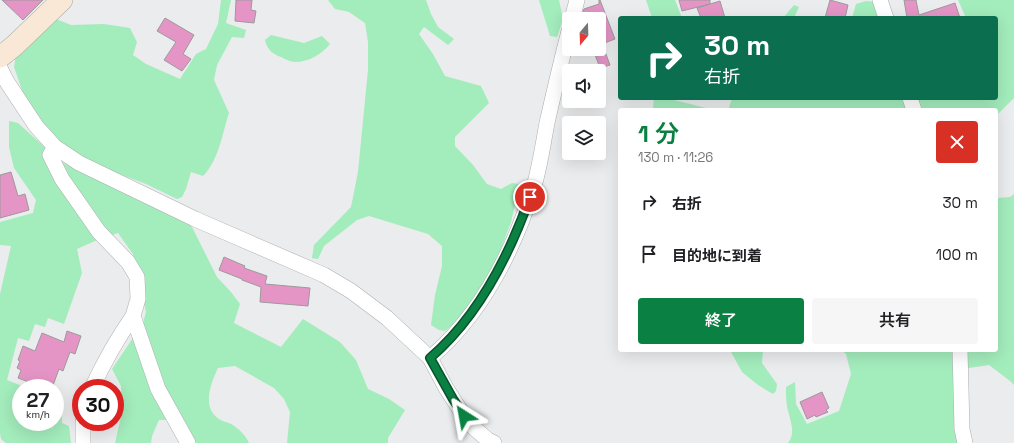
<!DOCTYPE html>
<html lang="ja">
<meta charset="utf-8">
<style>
:root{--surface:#fff;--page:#f6f6f6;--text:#202124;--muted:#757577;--accent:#0b8043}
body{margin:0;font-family:"Space Grotesk","Noto Sans JP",sans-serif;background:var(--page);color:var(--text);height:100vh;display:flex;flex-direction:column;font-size:15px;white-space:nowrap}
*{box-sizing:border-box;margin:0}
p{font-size:13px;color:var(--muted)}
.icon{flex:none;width:22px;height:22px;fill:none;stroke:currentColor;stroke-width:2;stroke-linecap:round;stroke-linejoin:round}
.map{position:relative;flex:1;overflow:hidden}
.panel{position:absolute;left:618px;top:108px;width:380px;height:244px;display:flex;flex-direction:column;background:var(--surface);border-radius:4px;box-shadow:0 4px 16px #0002}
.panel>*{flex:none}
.guide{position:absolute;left:618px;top:16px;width:380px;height:84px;border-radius:4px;box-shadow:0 4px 16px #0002;background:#0b6e4f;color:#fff;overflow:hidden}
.needle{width:26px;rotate:199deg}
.fabs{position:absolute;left:562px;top:12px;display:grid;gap:8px}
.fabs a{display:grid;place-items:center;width:44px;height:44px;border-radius:4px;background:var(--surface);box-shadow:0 4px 16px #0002;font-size:20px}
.speed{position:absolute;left:12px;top:379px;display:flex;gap:8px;font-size:20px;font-weight:700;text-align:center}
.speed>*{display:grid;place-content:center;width:52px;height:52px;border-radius:50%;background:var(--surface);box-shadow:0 4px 16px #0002;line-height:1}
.speed small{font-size:10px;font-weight:400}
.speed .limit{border:6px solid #d22;background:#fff;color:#111}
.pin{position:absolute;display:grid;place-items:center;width:34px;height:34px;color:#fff;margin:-17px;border:2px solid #fff;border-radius:50%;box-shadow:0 1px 4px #0007}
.me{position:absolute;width:44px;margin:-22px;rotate:326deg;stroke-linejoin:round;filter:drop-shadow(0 0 3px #0008)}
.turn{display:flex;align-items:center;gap:14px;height:84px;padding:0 20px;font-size:18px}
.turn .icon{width:52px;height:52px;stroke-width:2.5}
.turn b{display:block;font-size:28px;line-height:34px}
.round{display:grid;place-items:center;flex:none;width:42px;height:42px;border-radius:4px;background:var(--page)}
.head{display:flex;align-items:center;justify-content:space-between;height:68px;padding:0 20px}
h1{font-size:24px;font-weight:600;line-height:30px;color:var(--accent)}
.primary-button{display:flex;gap:8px;margin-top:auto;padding:8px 20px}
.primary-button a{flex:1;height:46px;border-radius:4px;background:var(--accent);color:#fff;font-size:16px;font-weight:600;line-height:46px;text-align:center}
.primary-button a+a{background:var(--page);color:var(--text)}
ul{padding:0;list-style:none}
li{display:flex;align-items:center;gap:12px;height:52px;padding:0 20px}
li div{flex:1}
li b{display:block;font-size:15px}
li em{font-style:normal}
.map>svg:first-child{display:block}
.green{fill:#a3ecbc}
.building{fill:#e495c6;stroke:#9c9a9b}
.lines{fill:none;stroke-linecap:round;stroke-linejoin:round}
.street-casing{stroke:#acaeaf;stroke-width:16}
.secondary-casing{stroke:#acaeaf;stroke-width:22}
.street{stroke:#fff;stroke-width:15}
.secondary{stroke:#fae8d6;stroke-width:21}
.route-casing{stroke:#07532c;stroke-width:10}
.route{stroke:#0b8043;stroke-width:7}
</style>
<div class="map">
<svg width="1014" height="443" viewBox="0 0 1014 443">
<rect width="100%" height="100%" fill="#eaeced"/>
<!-- green -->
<path class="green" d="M 221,0 L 231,0 L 226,23 L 246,30 L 244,38 L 232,37 L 217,65 L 214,80 L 229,113 C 222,134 219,160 203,176 L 191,172 L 186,189 L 182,197 L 177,199 L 146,184 L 96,165 L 67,147 L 41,127 L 23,93 L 14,67 L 16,55 L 56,19 L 71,25 L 104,24 L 130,28 L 137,42 L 133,55 L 146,64 L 180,79 L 196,54 L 206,49 L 218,24 Z
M 328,0 L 426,0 L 431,14 L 438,27 L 454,39 L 448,45 L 424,27 L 419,34 L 433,54 L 445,76 L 481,86 L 489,103 L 455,137 L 455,146 L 473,165 L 487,184 L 501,189 L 512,183 L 520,184 L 511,222 L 493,271 L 458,321 L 445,331 L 439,330 L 431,325 L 435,295 L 442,266 L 442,246 L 428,234 L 369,216 L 357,220 L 324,246 L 318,259 L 312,258 L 314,245 L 351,207 L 358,172 L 368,70 L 368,42 L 365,23 L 349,12 L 335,9 Z
M 539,0 L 559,0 L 563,19 L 557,37 L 550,36 Z
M 646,0 L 675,0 L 682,18 L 652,18 Z
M 958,0 L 1014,0 L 1014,98 L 996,116 L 996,110 L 719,110 L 729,108 L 732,98 L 996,98 L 996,18 L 966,18 Z
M 866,1 L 875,2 L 879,18 L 852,18 L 856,4 Z
M 794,5 L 799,7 L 794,18 L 783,18 Z
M 271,35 L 304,43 L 322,36 L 330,44 C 322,54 309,62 295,62 C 291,62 285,59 281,57 C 272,54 267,49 265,40 Z
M 654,98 L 674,100 L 714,110 L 655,110 L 653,107 Z
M 9,121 L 18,123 L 61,162 L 181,218 L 192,227 L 217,277 L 231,292 L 240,304 L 234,323 L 281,347 L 303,319 L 340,342 L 356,360 L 368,389 L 389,399 L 405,410 L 388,438 L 388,443 L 287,443 L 290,412 L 284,399 L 274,388 L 235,366 L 218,368 C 211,383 201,407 219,419 C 223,422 228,422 233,425 C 240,430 246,436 249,443 L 194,443 L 181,420 L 159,420 L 152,436 L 151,443 L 115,443 L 122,412 L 121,386 L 112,369 L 143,323 L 146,312 L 133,254 L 118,233 L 95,241 L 77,249 L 82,273 L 64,324 L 48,318 L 45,327 L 35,324 L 29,341 L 18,338 L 7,380 L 27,388 L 21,388 L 21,422 L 55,422 L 55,398 L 61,400 L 62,423 L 69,426 L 71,443 L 6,443 L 1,439 L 0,433 L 0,294 L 11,246 L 0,245 L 0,222 L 33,213 L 36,200 L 14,168 L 9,147 Z
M 1014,194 L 1014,385 L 1010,381 L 989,365 L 969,368 L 955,368 L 958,443 L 788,443 C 797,432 789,418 787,406 C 786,400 786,393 786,387 L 795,382 L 796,404 L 807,424 L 839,411 L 851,374 L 846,354 L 841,350 L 996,350 L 996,196 L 998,198 L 1010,197 Z
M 730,350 L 763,350 L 762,363 L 777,384 L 776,391 L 773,394 L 758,385 L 742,372 Z"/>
<!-- building -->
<path class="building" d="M 2,0 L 43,0 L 23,20 Z
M 236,0 L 252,0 L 251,10 L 256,11 L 254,23 L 235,21 Z
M 599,0 L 600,0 L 615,39 L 599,45 L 599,19 L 586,19 L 583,11 L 584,9 L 599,4 Z
M 679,0 L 710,0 L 710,4 L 720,1 L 725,18 L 701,18 L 697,8 L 710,4 L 682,11 Z
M 830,0 L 848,5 L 845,18 L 825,18 Z
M 904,0 L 916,0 L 919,15 L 955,3 L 960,18 L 907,18 Z
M 165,18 L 194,35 L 183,54 L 191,59 L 182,71 L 164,60 L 176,42 L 157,31 Z
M 604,49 L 610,65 L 600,68 L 594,52 Z
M 11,172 L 18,196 L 25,194 L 29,210 L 0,218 L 0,175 Z
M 224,257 L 245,266 L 244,268 L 267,276 L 265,284 L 310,288 L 308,306 L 260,302 L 261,287 L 242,280 L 242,279 L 219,270 Z
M 67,331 L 81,336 L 75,354 L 70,352 L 63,371 L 59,369 L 52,388 L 45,388 L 18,378 L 21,370 L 17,368 L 20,361 L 18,360 L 23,346 L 35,351 L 42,333 L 64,342 Z
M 822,392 L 829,408 L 826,410 L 828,412 L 816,417 L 815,415 L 807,419 L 800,402 Z"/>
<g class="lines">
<!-- street casing -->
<g class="street-casing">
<path id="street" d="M 880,0 L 886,18
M 572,19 L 577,0
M 0,68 L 7,82 L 36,126 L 55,147 L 79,163 L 195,219 L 324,275 L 351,291 L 387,318 L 430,358 L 446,388 L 464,416 L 474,428 L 488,440 L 494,443
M 910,98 L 914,110
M 55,147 L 50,155 L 62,179 L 99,232 L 128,262 L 137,277 L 138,299 L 133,316 L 158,389 L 188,443
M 960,350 L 962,429 L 965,443
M 430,358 C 481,315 514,249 534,186 C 540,166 543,144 547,123 C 554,92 561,62 569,31
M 92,388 C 104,362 117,339 133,316
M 83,422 L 83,443"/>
</g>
<!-- secondary casing -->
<g class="secondary-casing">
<path id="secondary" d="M 0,57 L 14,46 L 62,0"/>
</g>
<!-- street -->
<use href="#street" class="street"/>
<!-- secondary -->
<use href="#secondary" class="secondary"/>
</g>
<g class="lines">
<!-- route casing -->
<g class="route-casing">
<path id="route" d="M 464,416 L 453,399 L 430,358 C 478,317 509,256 530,197"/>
</g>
<!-- route -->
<use href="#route" class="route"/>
</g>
</svg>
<div class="fabs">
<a><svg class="needle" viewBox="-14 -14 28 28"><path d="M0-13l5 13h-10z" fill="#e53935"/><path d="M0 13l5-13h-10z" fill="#757577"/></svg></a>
<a><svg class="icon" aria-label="sound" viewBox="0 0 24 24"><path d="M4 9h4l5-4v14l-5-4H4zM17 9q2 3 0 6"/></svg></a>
<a><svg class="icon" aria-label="layers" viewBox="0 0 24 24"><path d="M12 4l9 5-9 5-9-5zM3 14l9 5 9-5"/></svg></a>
</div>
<div class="speed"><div>27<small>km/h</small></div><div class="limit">30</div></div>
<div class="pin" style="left:530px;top:197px;background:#d93025"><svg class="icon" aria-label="arrive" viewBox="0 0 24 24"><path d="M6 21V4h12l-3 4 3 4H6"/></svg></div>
<svg class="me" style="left:464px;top:416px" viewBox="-20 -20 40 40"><path d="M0-17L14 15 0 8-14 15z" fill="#0b8043" stroke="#fff" stroke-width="4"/></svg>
<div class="guide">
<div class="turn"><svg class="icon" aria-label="right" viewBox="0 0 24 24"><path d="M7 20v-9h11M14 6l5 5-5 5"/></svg><div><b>30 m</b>右折</div></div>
</div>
<section class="panel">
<div class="head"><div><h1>1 分</h1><p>130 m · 11:26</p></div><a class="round" style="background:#d93025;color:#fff"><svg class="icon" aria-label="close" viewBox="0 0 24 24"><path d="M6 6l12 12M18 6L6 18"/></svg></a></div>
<ul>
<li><svg class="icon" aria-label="right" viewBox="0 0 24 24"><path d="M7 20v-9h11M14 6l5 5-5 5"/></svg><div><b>右折</b></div><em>30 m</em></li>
<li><svg class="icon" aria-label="arrive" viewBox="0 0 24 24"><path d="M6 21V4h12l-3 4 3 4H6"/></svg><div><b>目的地に到着</b></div><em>100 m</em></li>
</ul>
<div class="primary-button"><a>終了</a><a>共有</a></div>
</section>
</div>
